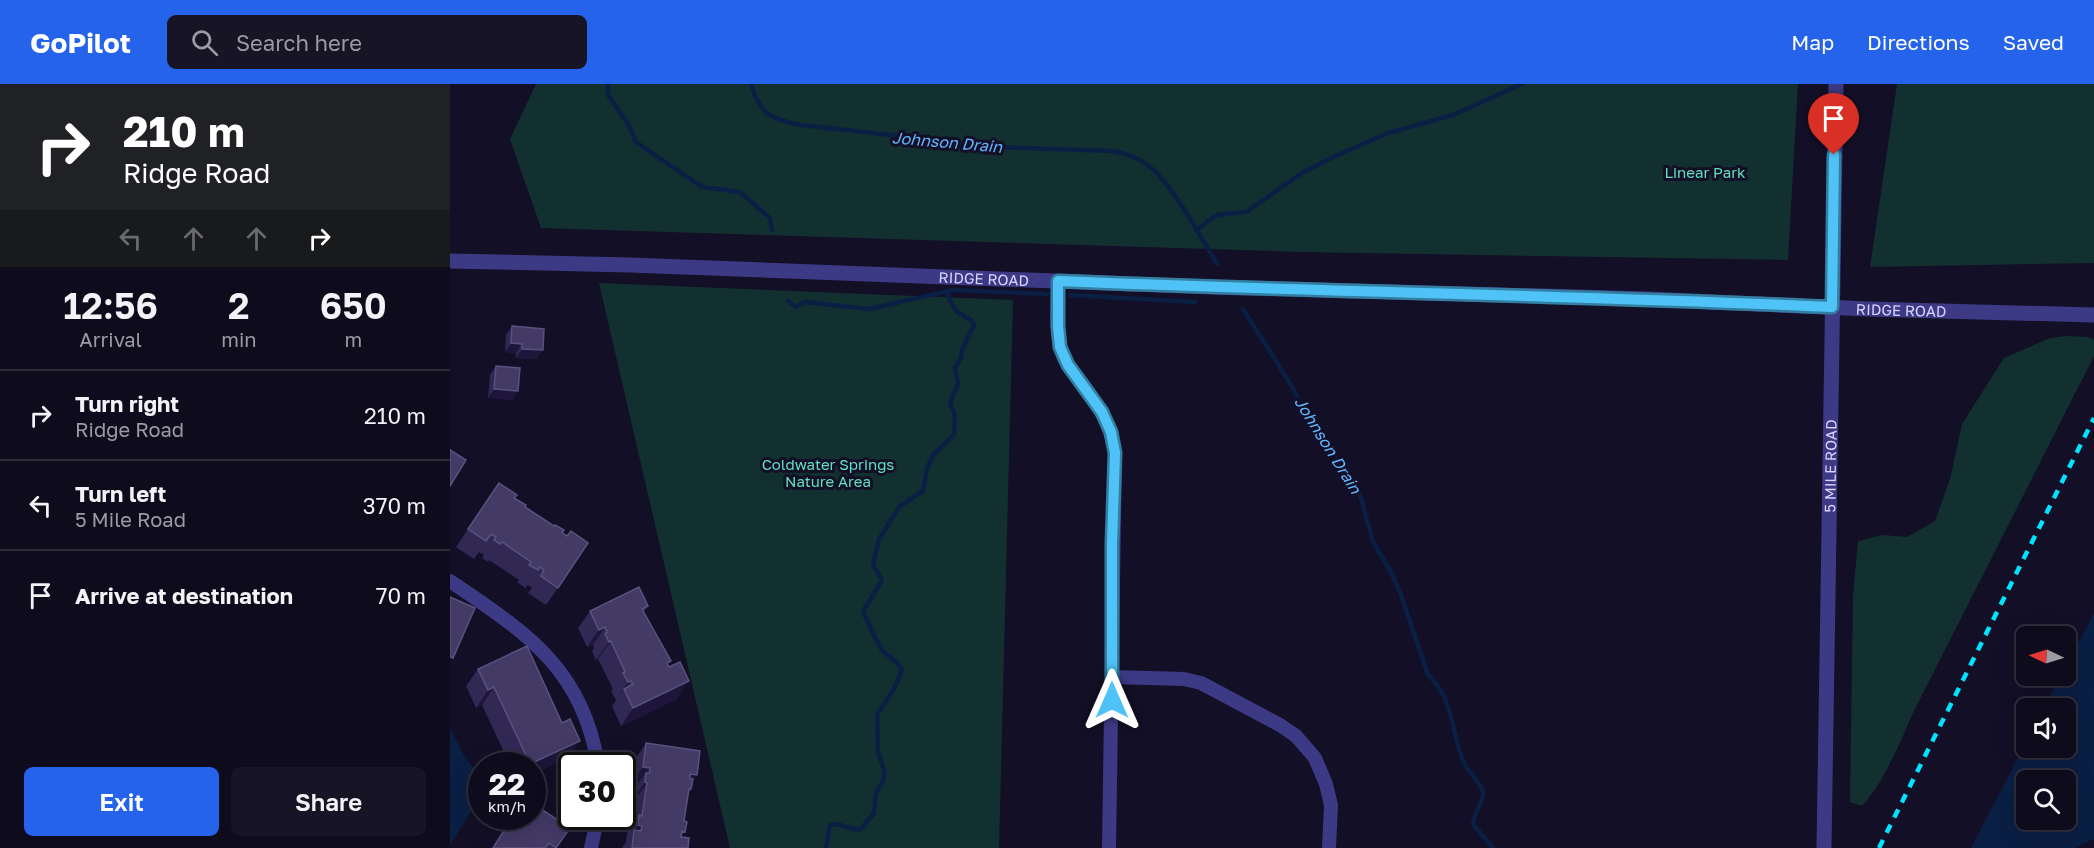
<!DOCTYPE html>
<style>
:root{--surface:#0e0b1c;--page:#171425;--text:#f1f3f6;--muted:#9b9ba3;--line:#2e2b3b;--accent:#2563eb}
body{margin:0;font-family:"Golos Text",sans-serif;background:var(--page);color:var(--text);height:100vh;display:flex;flex-direction:column;font-size:22px;white-space:nowrap}
*{box-sizing:border-box;margin:0}
p{font-size:20px;color:var(--muted)}
.icon{flex:none;width:33px;height:33px;fill:none;stroke:currentColor;stroke-width:2;stroke-linecap:round;stroke-linejoin:round}
.map{position:relative;flex:1;overflow:hidden}
.panel{display:flex;flex-direction:column;background:var(--surface);width:450px}
.panel>*{flex:none}
.guide{background:#202124;color:#fff;overflow:hidden}
.needle{width:39px;rotate:274deg}
.fabs{position:absolute;left:1566px;top:542px;display:grid;gap:12px}
.fabs a{display:grid;place-items:center;width:60px;height:60px;border-radius:9px;background:var(--surface);box-shadow:0 6px 24px #0002,0 0 0 2px var(--line);font-size:30px}
.speed{position:absolute;left:18px;top:668px;display:flex;gap:12px;font-size:30px;font-weight:700;text-align:center}
.speed>*{display:grid;place-content:center;width:78px;height:78px;border-radius:50%;background:var(--surface);box-shadow:0 6px 24px #0002,0 0 0 2px var(--line);line-height:1}
.speed small{font-size:15px;font-weight:400}
.speed .limit{border:3px solid #111;border-radius:9px;background:#fff;color:#111}
.pin{position:absolute;display:grid;place-items:center;width:51px;height:51px;color:#fff;margin:-62px -26px;border-radius:50% 50% 50% 0;rotate:-45deg;box-shadow:0 0 6px #0007}
.pin .icon{rotate:45deg}
.me{position:absolute;width:66px;margin:-33px;rotate:0deg;stroke-linejoin:round;filter:drop-shadow(0 0 4px #0008)}
.turn{display:flex;align-items:center;gap:21px;height:126px;padding:0 24px;font-size:27px}
.turn .icon{width:78px;height:78px;stroke-width:2.5}
.turn b{display:block;font-size:42px;line-height:51px}
.lanes{display:flex;align-items:center;height:57px;padding:0 24px;background:#0003;justify-content:center;gap:30px;direction:ltr}
.lanes .off{opacity:.35}
.eta{display:flex;justify-content:space-evenly;align-items:center;height:102px;text-align:center}
.eta b{font-size:36px;font-weight:600;line-height:42px}
.cta{display:flex;gap:12px;margin-top:auto;padding:12px 24px}
.cta a{flex:1;height:69px;border-radius:9px;background:var(--accent);color:#fff;font-size:24px;font-weight:600;line-height:69px;text-align:center}
.cta a+a{background:var(--page);color:var(--text)}
ul{padding:0;list-style:none}
li{display:flex;align-items:center;gap:18px;height:90px;padding:0 24px;border-top:2px solid var(--line)}
li div{flex:1}
li b{display:block;font-size:22px}
li em{font-style:normal}
header{display:flex;align-items:center;gap:36px;box-sizing:border-box;height:84px;padding:0 30px;background:var(--accent);color:#fff}
header strong{font-size:28px}
nav{display:flex;gap:33px;margin-inline-start:auto;font-size:21px}
.search{width:420px;height:54px;background:var(--page);display:flex;align-items:center;gap:15px;box-sizing:border-box;padding:0 21px;border-radius:9px;color:var(--muted);font-size:22px}
main{display:flex;flex:1;min-height:0}
.map>svg:first-child{display:block}
.green{fill:#12302f}
.water{fill:#0a1f44;fill-rule:evenodd}
.lines{fill:none;stroke-linecap:round;stroke-linejoin:round}
.stream{stroke:#0a1f44;stroke-width:4.5}
.minor{stroke:#3d3a85;stroke-width:14}
.tertiary{stroke:#3d3a85;stroke-width:15}
.rail{stroke:#00e5ff;stroke-width:4.5;stroke-dasharray:9 8;stroke-linecap:butt}
.wall{fill:#312854}
.shaded-wall{fill:#1d163a}
.building{fill:#433a66;stroke:#5a527e;stroke-width:1.5}
.route-casing{stroke:#337fa1;stroke-width:15}
.route{stroke:#4fc3f7;stroke-width:10}
.labels{text-anchor:middle;dominant-baseline:central;stroke-width:6;stroke-linejoin:round;paint-order:stroke}
.park-label{font-size:15px;fill:#5fe0c0;stroke:#130f26}
.street-label{font-size:15px;fill:#d9d4ff;stroke:#130f26}
.water-label{font-size:16px;font-style:italic;fill:#62b6ff;stroke:#130f26}
</style>
<header>
<strong>GoPilot</strong>
<div class="search"><svg class="icon" aria-label="search" viewBox="0 0 24 24"><circle cx="10" cy="10" r="6"/><path d="M15 15l6 6"/></svg>Search here</div>
<nav><a>Map</a><a>Directions</a><a>Saved</a></nav>
</header>
<main>
<section class="panel">
<div class="guide">
<div class="turn"><svg class="icon" aria-label="right" viewBox="0 0 24 24"><path d="M7 20v-9h11M14 6l5 5-5 5"/></svg><div><b>210 m</b>Ridge Road</div></div>
<div class="lanes"><svg class="icon off" aria-label="left" viewBox="0 0 24 24"><path d="M17 20v-9H6M10 6l-5 5 5 5"/></svg><svg class="icon off" aria-label="ahead" viewBox="0 0 24 24"><path d="M12 20V5M6 11l6-6 6 6"/></svg><svg class="icon off" aria-label="ahead" viewBox="0 0 24 24"><path d="M12 20V5M6 11l6-6 6 6"/></svg><svg class="icon" aria-label="right" viewBox="0 0 24 24"><path d="M7 20v-9h11M14 6l5 5-5 5"/></svg></div>
</div>
<div class="eta">
<div><b>12:56</b><p>Arrival</p></div>
<div><b>2</b><p>min</p></div>
<div><b>650</b><p>m</p></div>
</div>
<ul>
<li><svg class="icon" aria-label="right" viewBox="0 0 24 24"><path d="M7 20v-9h11M14 6l5 5-5 5"/></svg><div><b>Turn right</b><p>Ridge Road</p></div><em>210 m</em></li>
<li><svg class="icon" aria-label="left" viewBox="0 0 24 24"><path d="M17 20v-9H6M10 6l-5 5 5 5"/></svg><div><b>Turn left</b><p>5 Mile Road</p></div><em>370 m</em></li>
<li><svg class="icon" aria-label="arrive" viewBox="0 0 24 24"><path d="M6 21V4h12l-3 4 3 4H6"/></svg><div><b>Arrive at destination</b></div><em>70 m</em></li>
</ul>
<div class="cta"><a>Exit</a><a>Share</a></div>
</section>
<div class="map">
<svg width="1644" height="764" viewBox="0 0 1644 764">
<rect width="100%" height="100%" fill="#130f26"/>
<!-- green -->
<path class="green" d="M 86,0 L 1348,0 L 1338,176 L 851,168 L 91,144 L 60,55 Z
M 1447,0 L 1644,0 L 1644,179 L 1420,183 Z
M 149,199 L 563,216 L 549,764 L 280,764 Z
M 1616,252 L 1638,253 L 1644,256 L 1644,272 L 1464,627 C 1449,660 1436,695 1412,722 L 1400,718 L 1403,511 L 1408,457 L 1433,451 L 1457,453 L 1485,437 L 1500,395 L 1512,340 L 1554,274 L 1600,254 Z"/>
<!-- water -->
<path class="water" d="M 1644,529 L 1644,755 L 1624,764 L 1521,764 L 1576,658 L 1576,663 L 1616,663 L 1616,624 L 1594,624 L 1611,591 L 1616,591 L 1616,583 ZM 1576,696 L 1616,696 L 1616,735 L 1576,735 Z
M 0,644 L 13,670 L 26,687 C 22,698 26,709 26,720 L 0,761 Z"/>
<g class="lines">
<!-- stream -->
<path class="stream" d="M 158,0 L 158,11 L 178,40 L 186,58 L 252,103 L 290,108 L 320,134 L 322,146
M 301,0 C 310,31 321,35 351,41 L 495,57 L 517,62 L 662,67 C 676,69 689,74 700,83 C 723,101 751,154 767,180
M 746,146 L 767,131 L 796,128 L 852,89 L 883,73 L 938,49 L 1003,31 L 1072,0
M 620,211 L 745,218
M 338,217 L 346,223 L 355,218 L 419,225 L 503,206 L 597,210
M 793,225 L 843,304 L 850,321 L 909,407 L 923,458 L 940,486 L 950,508 L 978,591 C 1006,617 1000,650 1015,681 C 1020,690 1032,699 1033,709 C 1033,719 1024,729 1023,740 L 1043,764
M 376,764 L 380,741 C 391,737 400,748 411,745 L 424,729 L 426,709 L 434,695 L 434,687 L 428,667 L 427,631 L 445,603 L 452,586 C 448,577 439,573 432,566 C 430,564 414,530 413,527 L 432,497 L 423,480 L 429,455 L 450,422 L 473,407 L 477,385 L 483,371 L 504,351 L 505,331 L 500,319 L 508,300 L 505,284 L 511,274 L 512,266 L 524,241 L 522,237 L 506,227 L 497,210 L 500,207"/>
<!-- minor -->
<path class="minor" d="M 608,197 C 608,221 604,249 613,272 C 617,282 625,290 632,299 C 648,321 661,341 665,369 L 659,764
M 0,497 C 75,548 133,584 148,681
M 662,593 L 734,595 L 751,599 L 830,641 L 846,652 L 865,674 L 876,700 L 881,721 L 879,764
M 141,764 L 148,732"/>
<!-- tertiary -->
<g class="tertiary">
<path id="s1" d="M 0,177 L 180,181 L 761,203 L 1199,215 L 1418,225 L 1644,231"/>
<path id="s2" d="M 1374,764 L 1386,0"/>
</g>
<!-- rail -->
<path class="rail" d="M 1429,764 L 1644,334"/>
</g>
<!-- wall -->
<path class="wall" d="M 62,242 L 87,275 L 66,274 L 66,269 L 55,268 L 56,251 Z
M 46,282 L 68,307 L 62,316 L 38,314 L 40,291 Z
M 49,399 L 64,414 L 112,449 L 108,504 L 96,521 L 78,509 L 82,504 L 78,501 L 75,504 L 67,498 L 69,496 L 39,476 L 38,478 L 32,474 L 34,471 L 29,468 L 24,475 L 6,463 Z
M 198,522 L 194,528 L 218,581 L 227,615 L 171,642 L 162,622 L 167,615 L 166,616 L 161,607 L 163,605 L 148,575 L 146,576 L 142,567 L 144,564 L 143,561 L 137,563 L 128,544 L 140,527 Z
M 28,585 L 118,674 L 82,681 L 60,681 L 32,621 L 26,624 L 16,602 Z
M 196,659 L 242,697 L 241,705 L 238,710 L 232,753 L 238,764 L 172,764 L 176,758 L 177,749 L 181,743 L 185,716 L 182,716 L 184,706 L 187,701 L 181,700 L 184,677 Z
M 63,732 L 82,732 L 106,764 L 42,764 Z"/>
<!-- shaded-wall -->
<path class="shaded-wall" d="M 61,259 L 72,260 L 66,269 L 55,268 Z
M 72,265 L 93,266 L 87,275 L 66,274 Z
M 44,305 L 68,307 L 62,316 L 38,314 Z
M 155,543 L 143,561 L 137,563 L 149,546 Z
M 161,557 L 148,575 L 146,576 L 159,558 Z
M 181,597 L 174,606 L 174,605 L 166,616 L 178,598 Z
M 239,597 L 227,615 L 171,642 L 183,624 Z
M 44,603 L 32,621 L 26,624 L 38,606 Z
M 130,657 L 118,674 L 82,691 L 82,681 L 79,681 L 80,680 Z
M 193,683 L 200,684 L 187,701 L 181,700 Z
M 240,690 L 247,691 L 235,708 Z
M 195,698 L 197,699 L 185,716 L 182,716 Z
M 188,741 L 192,742 L 183,754 L 184,747 Z"/>
<!-- building -->
<path class="building" d="M 62,242 L 94,245 L 93,266 L 72,265 L 72,260 L 61,259 Z
M 46,282 L 70,284 L 68,307 L 44,305 Z
M 0,366 L 16,376 L 0,402 Z
M 49,399 L 67,411 L 64,414 L 76,421 L 75,423 L 104,442 L 105,441 L 114,446 L 112,449 L 117,452 L 121,447 L 138,459 L 108,504 L 91,492 L 94,486 L 90,483 L 88,486 L 79,481 L 81,478 L 52,458 L 50,460 L 44,456 L 46,453 L 41,450 L 36,457 L 18,445 Z
M 189,503 L 198,522 L 192,525 L 221,577 L 217,579 L 219,583 L 230,578 L 239,597 L 183,624 L 174,605 L 183,600 L 181,597 L 178,598 L 173,589 L 175,588 L 161,557 L 159,558 L 155,550 L 157,548 L 155,543 L 149,546 L 140,527 Z
M 0,513 L 25,524 L 3,574 L 0,573 Z
M 77,562 L 112,639 L 120,635 L 130,657 L 80,680 L 44,603 L 38,606 L 28,585 Z
M 196,659 L 250,667 L 247,691 L 240,690 L 240,695 L 243,695 L 241,705 L 239,705 L 234,737 L 237,738 L 235,748 L 232,747 L 231,753 L 239,754 L 238,764 L 182,764 L 184,746 L 191,747 L 192,742 L 188,741 L 189,731 L 192,732 L 197,699 L 195,698 L 196,689 L 200,689 L 200,684 L 193,683 Z
M 82,719 L 120,744 L 106,764 L 99,759 L 95,764 L 43,764 L 63,732 L 82,732 Z"/>
<g class="lines">
<!-- route casing -->
<g class="route-casing">
<path id="route" d="M 662,616 L 662,459 L 665,369 L 661,348 L 652,328 L 618,281 L 610,263 L 608,242 L 608,197 C 866,208 1124,211 1382,223 L 1384,71"/>
</g>
<!-- route -->
<use href="#route" class="route"/>
</g>
<g class="labels">
<!-- park labels -->
<g class="park-label">
<text x="1255" y="88">Linear Park</text>
<text x="378" y="380">Coldwater Springs<tspan x="378" dy="17">Nature Area</tspan></text>
</g>
<!-- street labels -->
<g class="street-label">
<text stroke="none"><textPath href="#s1" startOffset="534">RIDGE ROAD</textPath></text>
<text stroke="none"><textPath href="#s1" startOffset="1452">RIDGE ROAD</textPath></text>
<text stroke="none"><textPath href="#s2" startOffset="382">5 MILE ROAD</textPath></text>
</g>
<!-- water labels -->
<g class="water-label">
<text transform="translate(497 58) rotate(5)">Johnson Drain</text>
<text transform="translate(878 361) rotate(58)">Johnson Drain</text>
</g>
</g>
</svg>
<div class="fabs">
<a><svg class="needle" viewBox="-14 -14 28 28"><path d="M0-13l5 13h-10z" fill="#e53935"/><path d="M0 13l5-13h-10z" fill="#9b9ba3"/></svg></a>
<a><svg class="icon" aria-label="sound" viewBox="0 0 24 24"><path d="M4 9h4l5-4v14l-5-4H4zM17 9q2 3 0 6"/></svg></a>
<a><svg class="icon" aria-label="search" viewBox="0 0 24 24"><circle cx="10" cy="10" r="6"/><path d="M15 15l6 6"/></svg></a>
</div>
<div class="speed"><div>22<small>km/h</small></div><div class="limit">30</div></div>
<div class="pin" style="left:1384px;top:71px;background:#d93025"><svg class="icon" aria-label="arrive" viewBox="0 0 24 24"><path d="M6 21V4h12l-3 4 3 4H6"/></svg></div>
<svg class="me" style="left:662px;top:616px" viewBox="-20 -20 40 40"><path d="M0-17L14 15 0 8-14 15z" fill="#4fc3f7" stroke="#fff" stroke-width="4"/></svg>
</div>
</main>
